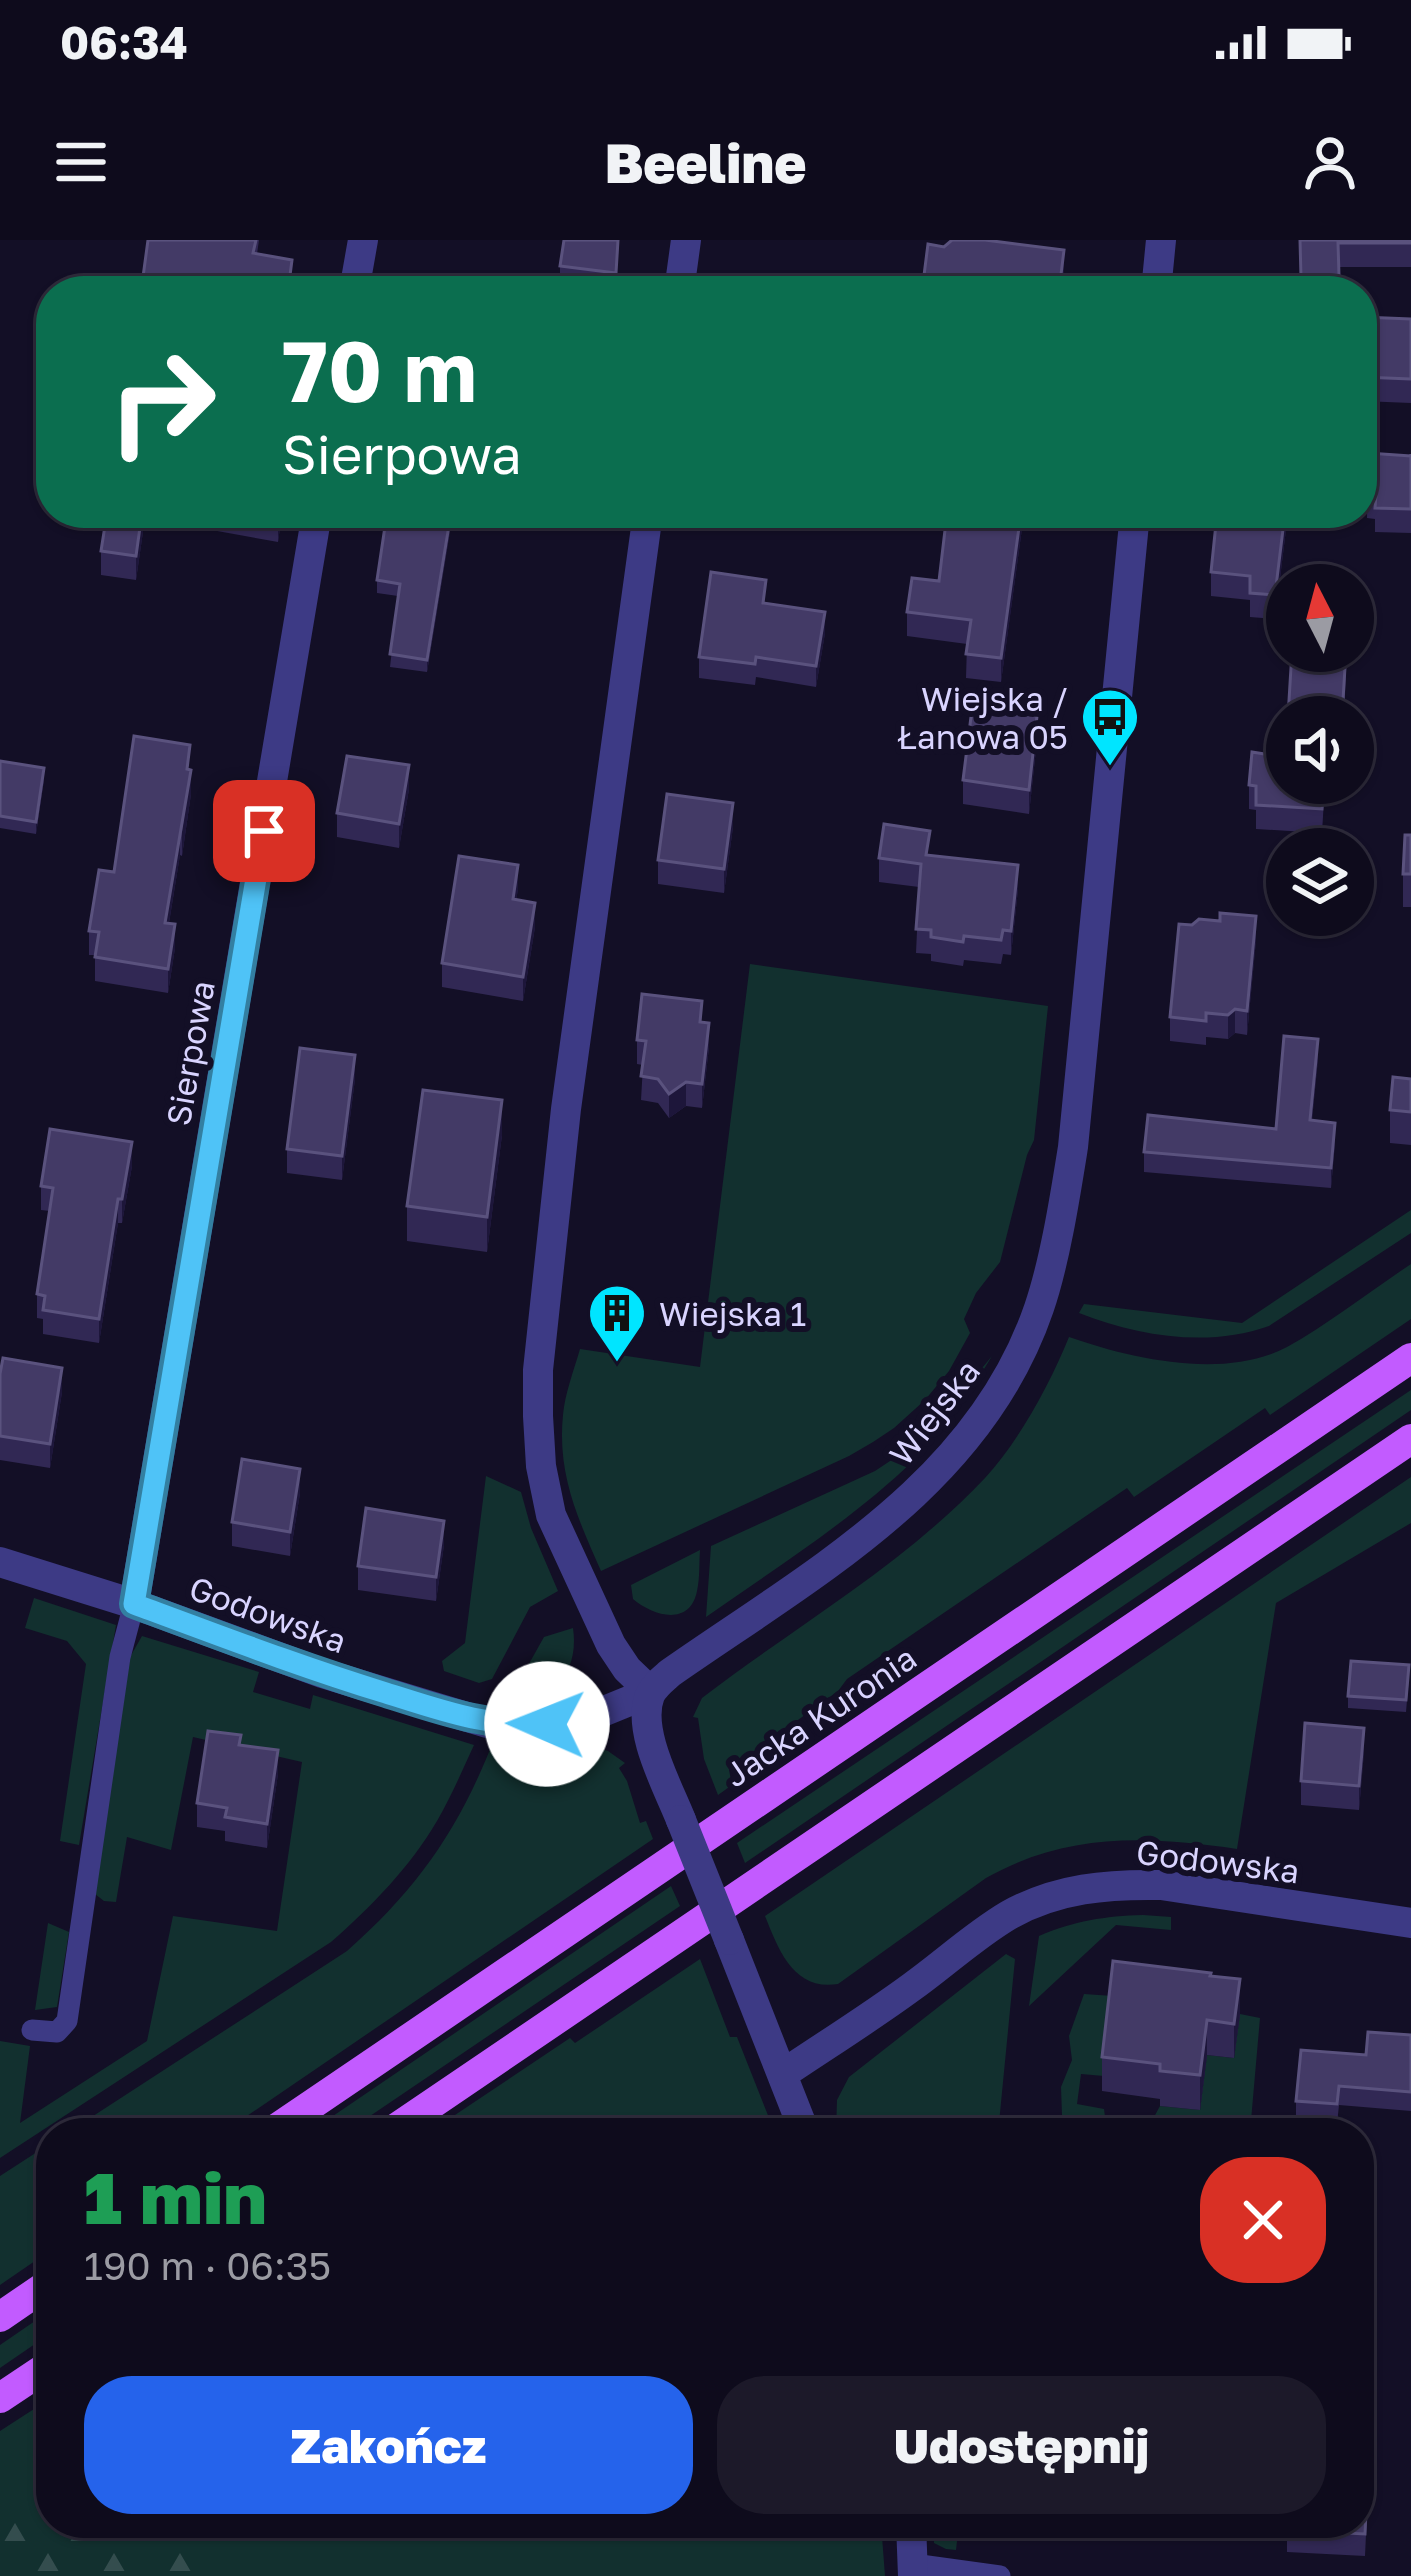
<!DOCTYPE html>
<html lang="pl">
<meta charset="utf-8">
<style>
:root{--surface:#0e0b1c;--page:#1c1929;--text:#f1f3f6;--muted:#9b9ba3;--line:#2e2b3b;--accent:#2563eb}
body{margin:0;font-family:"Golos Text",sans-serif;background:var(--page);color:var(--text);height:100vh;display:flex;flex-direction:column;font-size:45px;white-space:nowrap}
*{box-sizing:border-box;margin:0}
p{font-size:39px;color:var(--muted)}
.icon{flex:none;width:66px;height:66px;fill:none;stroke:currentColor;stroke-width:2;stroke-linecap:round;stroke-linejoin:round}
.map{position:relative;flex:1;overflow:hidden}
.drawer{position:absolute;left:36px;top:1878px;width:1338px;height:420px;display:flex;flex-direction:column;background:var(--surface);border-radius:48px;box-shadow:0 3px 9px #0004,0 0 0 3px var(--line)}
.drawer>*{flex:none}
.guide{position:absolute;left:36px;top:36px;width:1341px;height:252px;border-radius:48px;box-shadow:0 3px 9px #0004,0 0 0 3px var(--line);background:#0b6e4f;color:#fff;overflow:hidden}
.needle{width:78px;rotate:354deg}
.fabs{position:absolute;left:1266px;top:324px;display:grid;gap:24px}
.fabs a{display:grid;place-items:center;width:108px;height:108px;border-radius:50%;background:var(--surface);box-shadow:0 3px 9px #0004,0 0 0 3px var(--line);font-size:60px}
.pin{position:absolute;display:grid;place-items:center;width:102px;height:102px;color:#fff;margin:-51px;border-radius:24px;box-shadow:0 6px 18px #0006}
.me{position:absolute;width:132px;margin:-66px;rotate:271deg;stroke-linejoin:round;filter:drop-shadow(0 0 9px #0008)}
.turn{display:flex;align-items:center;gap:42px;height:252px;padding:0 48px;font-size:54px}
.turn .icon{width:156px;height:156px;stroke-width:2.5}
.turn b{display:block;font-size:84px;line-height:102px}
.round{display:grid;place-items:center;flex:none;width:126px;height:126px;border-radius:48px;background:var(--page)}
.head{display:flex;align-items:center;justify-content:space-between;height:204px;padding:0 48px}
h1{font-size:72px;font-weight:800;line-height:90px;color:#1e9e55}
.primary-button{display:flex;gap:24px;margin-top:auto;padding:24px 48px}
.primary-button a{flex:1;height:138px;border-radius:48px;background:var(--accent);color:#fff;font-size:48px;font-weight:800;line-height:138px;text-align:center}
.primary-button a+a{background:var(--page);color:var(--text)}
.status{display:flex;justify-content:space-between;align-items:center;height:84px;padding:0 60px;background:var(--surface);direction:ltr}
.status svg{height:33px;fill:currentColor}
header{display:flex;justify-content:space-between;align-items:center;height:156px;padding:0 48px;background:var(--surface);font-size:54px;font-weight:800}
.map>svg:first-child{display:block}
.green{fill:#12302f}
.forest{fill:url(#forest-firs)}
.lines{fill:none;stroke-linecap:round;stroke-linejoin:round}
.service{stroke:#3d3a85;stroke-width:21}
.minor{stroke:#3d3a85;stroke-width:30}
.tertiary{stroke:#3d3a85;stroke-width:30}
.primary{stroke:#c25bff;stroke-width:30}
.tertiary-bridge{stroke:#3d3a85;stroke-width:30}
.wall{fill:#312854}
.shaded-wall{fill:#1d163a}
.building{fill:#433a66;stroke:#5a527e;stroke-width:3}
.route-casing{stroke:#337fa1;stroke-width:30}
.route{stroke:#4fc3f7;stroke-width:21}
.labels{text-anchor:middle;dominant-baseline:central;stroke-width:12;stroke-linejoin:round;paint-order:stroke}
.poi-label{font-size:33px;fill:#d9d4ff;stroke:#130f26;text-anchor:end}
.street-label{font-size:33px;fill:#d9d4ff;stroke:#130f26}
</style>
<div class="status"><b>06:34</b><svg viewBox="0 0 49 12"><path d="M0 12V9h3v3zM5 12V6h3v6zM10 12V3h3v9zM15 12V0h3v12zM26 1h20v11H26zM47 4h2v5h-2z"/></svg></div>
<header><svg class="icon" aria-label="menu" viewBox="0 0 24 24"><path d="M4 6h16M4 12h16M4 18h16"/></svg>Beeline<svg class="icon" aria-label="person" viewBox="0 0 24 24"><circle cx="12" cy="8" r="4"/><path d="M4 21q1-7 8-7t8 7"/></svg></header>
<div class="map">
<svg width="1411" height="2336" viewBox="0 0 1411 2336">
<defs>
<pattern id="forest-firs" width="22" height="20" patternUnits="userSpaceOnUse" patternTransform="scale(3)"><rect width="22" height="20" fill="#12302f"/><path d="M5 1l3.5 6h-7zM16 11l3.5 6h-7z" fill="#344d4e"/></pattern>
</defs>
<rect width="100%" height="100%" fill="#130f26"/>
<!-- green -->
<path class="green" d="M 750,724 L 1048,766 L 1034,900 L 1027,915 L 1000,1022 L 976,1053 L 964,1079 L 970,1093 L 949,1131 L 925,1160 L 894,1188 L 873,1202 L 849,1216 L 601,1331 C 578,1279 557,1234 563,1175 C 565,1153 574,1130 580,1109 L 700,1127 Z
M 1411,970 L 1411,993 L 1269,1086 C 1208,1108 1138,1096 1079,1073 L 1084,1064 L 1242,1083 Z
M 1411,1024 L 1411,1079 L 1270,1175 L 1265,1168 L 1134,1257 L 1127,1248 L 847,1439 L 838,1451 L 729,1530 L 732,1545 L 718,1555 L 704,1519 L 698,1478 L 693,1477 L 702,1458 C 797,1385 902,1326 985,1238 C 1019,1201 1050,1144 1069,1097 C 1132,1119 1224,1140 1287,1107 C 1327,1085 1372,1050 1411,1024 Z
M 992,1116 C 970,1153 945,1189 914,1220 C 852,1280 777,1327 706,1377 L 711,1306 L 875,1231 L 902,1213 L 950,1167 Z
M 1411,1150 L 1411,1170 L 745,1623 L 737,1603 Z
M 486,1236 L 521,1252 L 531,1288 L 558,1351 L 530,1367 L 492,1439 L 479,1443 L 444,1431 L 442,1421 L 465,1403 Z
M 1411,1237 L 1411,1283 L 1276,1363 L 1237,1609 C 1147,1596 1068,1592 986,1638 L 838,1744 C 794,1751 779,1711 765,1676 Z
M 700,1310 C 699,1323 700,1338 697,1351 C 690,1387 653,1376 633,1359 L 631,1345 Z
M 34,1358 L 116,1385 L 79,1605 L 60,1601 L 86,1424 L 67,1401 L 25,1388 Z
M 573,1388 C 580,1437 548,1467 500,1462 L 501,1457 L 512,1454 L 544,1397 Z
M 142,1396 L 259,1432 L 253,1452 L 310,1469 L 313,1455 L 474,1505 C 462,1531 451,1557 437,1581 C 410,1627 371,1667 331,1702 L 0,1918 L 0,1801 L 30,1806 L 20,1883 L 147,1801 L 173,1676 L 277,1691 L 302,1522 L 193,1497 L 171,1610 L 127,1597 L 116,1662 L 104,1661 L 95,1654 L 130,1417 Z
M 578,1503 L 608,1511 L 625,1523 L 619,1528 L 627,1541 L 640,1583 L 646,1581 L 653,1599 L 222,1893 L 67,1893 L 347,1711 C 416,1650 457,1592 491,1507 Z
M 671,1646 L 680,1666 L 345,1893 L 308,1893 Z
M 1143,1675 L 1171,1677 L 1171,1690 L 1116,1685 L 1029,1766 L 1039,1696 C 1074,1681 1105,1676 1143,1675 Z
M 48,1683 L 69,1692 L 57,1767 L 35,1770 Z
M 1006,1714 L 1015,1719 L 999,1883 L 916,1875 L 914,1893 L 836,1893 L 837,1860 L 849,1837 Z
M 700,1719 L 730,1797 L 737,1797 L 775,1893 L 428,1893 L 570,1798 L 575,1803 Z
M 1084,1754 L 1113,1756 L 1104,1836 L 1081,1834 L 1077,1864 L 1104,1869 L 1107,1892 L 1073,1893 L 1062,1875 L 1061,1847 L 1072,1820 L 1069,1796 Z
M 1240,1774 L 1260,1778 L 1250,1892 L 1135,1893 L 1154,1877 L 1160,1866 L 1200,1870 L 1207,1815 L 1234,1818 Z
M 51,1903 L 51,2010 L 0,2045 L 0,1936 Z
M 51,2070 L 51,2093 L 0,2128 L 0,2105 Z
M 51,2158 L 51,2283 L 881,2283 L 885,2336 L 0,2336 L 0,2191 Z
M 933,2283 L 959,2283 L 956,2310 L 946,2309 L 934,2303 Z"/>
<!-- forest -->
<path class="forest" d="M 51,2226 L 51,2283 L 250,2283 L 199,2336 L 0,2336 L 0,2258 Z"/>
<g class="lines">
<!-- service -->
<path class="service" d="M 32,1790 L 57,1792 L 67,1781 L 120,1417 L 134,1364
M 913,2324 L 1000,2336"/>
<!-- minor -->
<path class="minor" d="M 354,51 L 363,0
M 679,51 L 686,0
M 0,1322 L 134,1364 L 322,1433 L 487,1483 L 547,1484 L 602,1472 L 651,1452 L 627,1429 L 611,1405 L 551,1275 L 541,1226 L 538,1176 L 538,1130 L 566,869 L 648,273
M 134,1364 L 317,273"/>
<!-- tertiary -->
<path class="tertiary" d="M 1156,51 L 1161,0
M 681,1580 C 668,1547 636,1490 650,1455 C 654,1446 662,1440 670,1433 C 813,1333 979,1244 1039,1068 C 1055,1021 1065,957 1073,907 L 1135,273
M 729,1700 L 805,1893
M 783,1834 C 826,1805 871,1777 913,1746 C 945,1723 975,1695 1009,1675 C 1057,1648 1108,1644 1161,1645 L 1411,1683
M 911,2283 L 913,2336"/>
<!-- primary -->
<path class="primary" d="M 270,1893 L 1411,1118
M 389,1893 L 1411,1199
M 0,2077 L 51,2042
M 0,2158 L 51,2124"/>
<!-- tertiary-bridge -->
<path class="tertiary-bridge" d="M 681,1580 L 729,1700"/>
</g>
<!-- wall -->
<path class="wall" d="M 148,0 L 259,0 L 257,14 L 292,41 L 291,51 L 143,51 Z
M 619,0 L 616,45 L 560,38 L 560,26 Z
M 1299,0 L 1411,0 L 1411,27 L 1339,27 L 1339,51 L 1301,51 Z
M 1362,77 L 1411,79 L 1411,163 L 1362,161 Z
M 1368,213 L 1411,216 L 1411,214 L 1411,293 L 1375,292 L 1375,279 L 1367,278 Z
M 107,273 L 282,273 L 278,302 L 145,278 L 136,340 L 101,335 L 101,311 Z
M 387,273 L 453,273 L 427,432 L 390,427 L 398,356 L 377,353 L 377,340 Z
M 938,273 L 1036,273 L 1035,282 L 1023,281 L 1001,442 L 966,438 L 967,404 L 907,396 L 907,372 L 939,341 L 947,277 L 938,276 Z
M 1252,273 L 1288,273 L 1275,379 L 1250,377 L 1250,360 L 1211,356 L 1211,332 L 1252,278 Z
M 766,363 L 825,393 L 816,447 L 756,437 L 755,445 L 699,438 L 699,417 Z
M 1347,411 L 1344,477 L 1288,477 Z
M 1037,500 L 1029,574 L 963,564 L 963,540 Z
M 0,521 L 44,540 L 36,594 L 0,588 Z
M 190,530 L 191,554 L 182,616 L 180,615 L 169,683 L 175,708 L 168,753 L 95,741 L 95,715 L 89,715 L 89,691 L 114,632 Z
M 1325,543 L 1322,593 L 1256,589 L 1256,570 L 1249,569 L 1249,545 Z
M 409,549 L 399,608 L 337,597 L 337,573 Z
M 733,587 L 724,653 L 658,644 L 658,620 Z
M 1411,595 L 1411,667 L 1403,667 L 1403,634 Z
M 930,616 L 1018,649 L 1011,715 L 1003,714 L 1001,724 L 964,720 L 963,726 L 931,721 L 931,714 L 916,713 L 919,647 L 879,642 L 879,618 Z
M 518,649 L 516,660 L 535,687 L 523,761 L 442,747 L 442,723 Z
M 1256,700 L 1247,795 L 1235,793 L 1228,799 L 1206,797 L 1206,805 L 1170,801 L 1170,777 Z
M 702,782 L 709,807 L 702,868 L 686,866 L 669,878 L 658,863 L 641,860 L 643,825 L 637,824 L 637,800 Z
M 1318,819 L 1312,880 L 1335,903 L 1331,948 L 1144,932 L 1144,912 L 1276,889 Z
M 355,839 L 342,940 L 287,933 L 287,909 Z
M 1411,839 L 1411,905 L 1390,903 L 1390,870 Z
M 502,895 L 487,1012 L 407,1001 L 407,966 Z
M 132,926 L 122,983 L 118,983 L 99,1103 L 43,1094 L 43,1079 L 37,1078 L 37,1054 L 50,971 L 41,970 L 41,946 Z
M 0,1134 L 62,1152 L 50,1228 L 0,1220 Z
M 300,1253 L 290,1316 L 232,1306 L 232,1282 Z
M 444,1305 L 436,1361 L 358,1350 L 358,1326 Z
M 1409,1437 L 1406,1472 L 1348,1468 L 1348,1456 Z
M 241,1505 L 278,1534 L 267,1608 L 225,1601 L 225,1591 L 197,1587 L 197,1563 Z
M 1364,1512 L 1359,1570 L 1301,1565 L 1301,1541 Z
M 1211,1736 L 1240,1774 L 1234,1818 L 1207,1815 L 1200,1870 L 1160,1866 L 1160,1859 L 1102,1851 L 1102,1817 Z
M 1411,1795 L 1411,1871 L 1339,1865 L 1337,1884 L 1296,1881 L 1296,1861 L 1366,1815 Z
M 1369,2230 L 1365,2316 L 1287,2312 L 1287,2283 Z
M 1157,2283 L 1224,2283 L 1224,2291 L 1157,2289 Z"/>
<!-- shaded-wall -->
<path class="shaded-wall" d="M 1064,10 L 1064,34 L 1062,51 L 1059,51 Z
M 142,273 L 145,273 L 145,278 L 136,340 L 136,316 Z
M 279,273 L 282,273 L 278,302 L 278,278 Z
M 451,273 L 453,273 L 427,432 L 427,420 Z
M 1021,273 L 1023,273 L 1023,281 L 1001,442 L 1001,418 Z
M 1285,273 L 1288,273 L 1275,379 L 1275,355 Z
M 825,372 L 825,393 L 816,447 L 816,426 Z
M 1037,476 L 1037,500 L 1029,574 L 1029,550 Z
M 409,525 L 409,549 L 399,608 L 399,584 Z
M 44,528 L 44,540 L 36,594 L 36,582 Z
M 191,530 L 191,554 L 182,616 L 182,592 Z
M 733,563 L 733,587 L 724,653 L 724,629 Z
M 180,591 L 180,615 L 165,707 L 165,683 Z
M 518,625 L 518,649 L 513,683 L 513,659 Z
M 1018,625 L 1018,649 L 1011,715 L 1011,691 Z
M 535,663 L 535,687 L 523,761 L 523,737 Z
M 1256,676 L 1256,700 L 1247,795 L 1247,771 Z
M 175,684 L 175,708 L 168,753 L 168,729 Z
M 1235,769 L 1235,793 L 1228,799 L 1228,775 Z
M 709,783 L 709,807 L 702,868 L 702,844 Z
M 1318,799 L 1318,819 L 1310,900 L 1310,880 Z
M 355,815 L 355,839 L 342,940 L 342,916 Z
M 686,842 L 686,866 L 669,878 L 669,854 Z
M 502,860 L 502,895 L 487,1012 L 487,977 Z
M 1335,883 L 1335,903 L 1331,948 L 1331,928 Z
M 132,902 L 132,926 L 122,983 L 122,959 Z
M 118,959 L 118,983 L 99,1103 L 99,1079 Z
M 62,1128 L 62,1152 L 50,1228 L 50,1204 Z
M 300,1229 L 300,1253 L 290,1316 L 290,1292 Z
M 444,1281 L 444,1305 L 436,1361 L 436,1337 Z
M 1364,1488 L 1364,1512 L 1359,1570 L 1359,1546 Z
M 278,1510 L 278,1534 L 267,1608 L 267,1584 Z
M 1240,1739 L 1240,1774 L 1234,1818 L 1234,1784 Z
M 1207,1780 L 1207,1815 L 1200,1870 L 1200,1835 Z"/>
<!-- building -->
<path class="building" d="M 148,0 L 256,0 L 253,13 L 292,20 L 288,51 L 191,51 L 192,43 L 143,37 Z
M 564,0 L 618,0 L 616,33 L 560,26 Z
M 952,0 L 985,0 L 1064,10 L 1059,51 L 922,51 L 928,4 L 944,7 Z
M 1300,0 L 1411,0 L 1411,3 L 1338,3 L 1339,35 L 1301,37 Z
M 1362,77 L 1411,79 L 1411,139 L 1362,137 Z
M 1368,213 L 1411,216 L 1411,214 L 1411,269 L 1375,268 L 1376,255 L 1367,254 Z
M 107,273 L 142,273 L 136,316 L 101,311 Z
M 253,273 L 279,273 L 278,278 Z
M 387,273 L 451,273 L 427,420 L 390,414 L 400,344 L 377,340 Z
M 947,273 L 1021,273 L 1001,418 L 966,414 L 971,380 L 907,372 L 912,338 L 939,341 Z
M 1252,273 L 1285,273 L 1275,355 L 1250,353 L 1250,336 L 1211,332 L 1217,274 L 1252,278 Z
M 711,332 L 766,340 L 763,363 L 825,372 L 816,426 L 756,417 L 755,424 L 699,417 Z
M 1292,411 L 1346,411 L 1343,460 L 1330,459 L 1328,477 L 1288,477 Z
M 972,469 L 1037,476 L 1029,550 L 963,540 Z
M 1287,488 L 1287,543 L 1324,543 L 1322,569 L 1256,565 L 1256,546 L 1249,545 L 1252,512 L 1271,515 L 1273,503 L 1286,504 Z
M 134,496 L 190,505 L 187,529 L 191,530 L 165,683 L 175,684 L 168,729 L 95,717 L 99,692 L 89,691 L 99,630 L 114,632 Z
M 347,516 L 409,525 L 399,584 L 337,573 Z
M 0,521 L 44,528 L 36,582 L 0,576 Z
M 667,554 L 733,563 L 724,629 L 658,620 Z
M 884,584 L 930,591 L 926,615 L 1018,625 L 1011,691 L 1003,690 L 1001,700 L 964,696 L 963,702 L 931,697 L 931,690 L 916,689 L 921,624 L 879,618 Z
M 1405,595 L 1411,595 L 1411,634 L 1403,634 Z
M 459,616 L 518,625 L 513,659 L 535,663 L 523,737 L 442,723 Z
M 1220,673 L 1256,676 L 1247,771 L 1235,769 L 1228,775 L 1206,773 L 1206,781 L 1170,777 L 1179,684 L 1192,685 L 1199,679 L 1220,681 Z
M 642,754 L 702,761 L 700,782 L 709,783 L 702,844 L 686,842 L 669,854 L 658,839 L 641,836 L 646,801 L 637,800 Z
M 1284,796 L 1318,799 L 1310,880 L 1335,883 L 1331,928 L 1144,912 L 1148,875 L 1276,889 Z
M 300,808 L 355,815 L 342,916 L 287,909 Z
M 1393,837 L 1411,839 L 1411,872 L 1390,870 Z
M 423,850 L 502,860 L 487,977 L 407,966 Z
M 50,889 L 132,902 L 122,959 L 118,959 L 99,1079 L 43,1070 L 45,1056 L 37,1054 L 53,948 L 41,946 Z
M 3,1118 L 62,1128 L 50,1204 L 0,1196 L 0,1134 Z
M 242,1219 L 300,1229 L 290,1292 L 232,1282 Z
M 366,1268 L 444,1281 L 436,1337 L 358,1326 Z
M 1351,1421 L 1409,1425 L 1406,1460 L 1348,1456 Z
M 1305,1483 L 1364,1488 L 1359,1546 L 1301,1541 Z
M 208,1491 L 241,1495 L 239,1505 L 278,1510 L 267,1584 L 225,1577 L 227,1568 L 197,1563 Z
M 1113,1721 L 1211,1733 L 1210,1736 L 1240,1739 L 1234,1784 L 1207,1780 L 1200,1835 L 1160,1831 L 1160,1824 L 1102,1817 Z
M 1368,1792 L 1411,1795 L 1411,1852 L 1339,1846 L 1337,1864 L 1296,1861 L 1301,1810 L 1366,1815 Z
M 1359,2207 L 1369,2208 L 1365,2294 L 1287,2290 L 1287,2283 L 1359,2283 Z"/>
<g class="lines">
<!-- route casing -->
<g class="route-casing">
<path id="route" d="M 264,591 L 134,1364 C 218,1395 301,1427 386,1453 C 440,1470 489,1488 547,1484"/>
</g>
<!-- route -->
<use href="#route" class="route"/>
</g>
<!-- icons -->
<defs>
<g id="bus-pin" transform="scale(3)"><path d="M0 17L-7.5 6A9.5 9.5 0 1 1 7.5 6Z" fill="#00e5ff" stroke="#130f26"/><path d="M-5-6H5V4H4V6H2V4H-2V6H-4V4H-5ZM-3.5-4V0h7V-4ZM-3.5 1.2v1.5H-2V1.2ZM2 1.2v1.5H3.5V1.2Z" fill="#111"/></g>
<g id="building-pin" transform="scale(3)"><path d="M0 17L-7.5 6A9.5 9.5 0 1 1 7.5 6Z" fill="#00e5ff" stroke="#130f26"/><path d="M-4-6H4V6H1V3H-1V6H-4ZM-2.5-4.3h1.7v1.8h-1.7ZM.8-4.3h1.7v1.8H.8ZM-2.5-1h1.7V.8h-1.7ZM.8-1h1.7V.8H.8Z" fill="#111"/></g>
</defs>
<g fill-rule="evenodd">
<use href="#bus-pin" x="1110" y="477"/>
<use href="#building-pin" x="617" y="1073"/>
</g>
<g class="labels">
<!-- poi labels -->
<g class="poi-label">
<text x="1068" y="458">Wiejska /<tspan x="1068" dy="38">Łanowa 05</tspan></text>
<text x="659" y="1073" text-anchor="start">Wiejska 1</text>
</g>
<!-- street labels -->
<g class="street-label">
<text transform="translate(190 813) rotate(-80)">Sierpowa</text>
<text transform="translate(934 1172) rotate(-52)">Wiejska</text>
<text transform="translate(268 1374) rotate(20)">Godowska</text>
<text transform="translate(820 1476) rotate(-34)">Jacka Kuronia</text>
<text transform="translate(1218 1621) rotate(7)">Godowska</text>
</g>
</g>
</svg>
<div class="fabs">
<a><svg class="needle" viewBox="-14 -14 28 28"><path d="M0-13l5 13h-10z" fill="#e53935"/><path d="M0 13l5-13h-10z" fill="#9b9ba3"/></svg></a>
<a><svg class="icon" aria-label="sound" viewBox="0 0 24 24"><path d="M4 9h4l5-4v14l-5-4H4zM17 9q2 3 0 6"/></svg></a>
<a><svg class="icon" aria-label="layers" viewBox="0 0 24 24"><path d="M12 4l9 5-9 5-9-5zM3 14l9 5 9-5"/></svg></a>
</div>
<div class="pin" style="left:264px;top:591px;background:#d93025"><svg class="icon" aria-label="arrive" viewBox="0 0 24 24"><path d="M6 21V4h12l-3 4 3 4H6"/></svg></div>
<svg class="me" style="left:547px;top:1484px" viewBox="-20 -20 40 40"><circle r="19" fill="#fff"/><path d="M0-13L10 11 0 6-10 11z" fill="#4fc3f7"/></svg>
<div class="guide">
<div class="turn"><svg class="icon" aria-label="right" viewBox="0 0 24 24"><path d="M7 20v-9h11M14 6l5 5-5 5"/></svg><div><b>70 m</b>Sierpowa</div></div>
</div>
<section class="drawer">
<div class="head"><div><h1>1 min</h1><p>190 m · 06:35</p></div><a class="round" style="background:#d93025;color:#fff"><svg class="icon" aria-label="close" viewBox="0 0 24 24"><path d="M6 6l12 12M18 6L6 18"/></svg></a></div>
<div class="primary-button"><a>Zakończ</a><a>Udostępnij</a></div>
</section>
</div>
